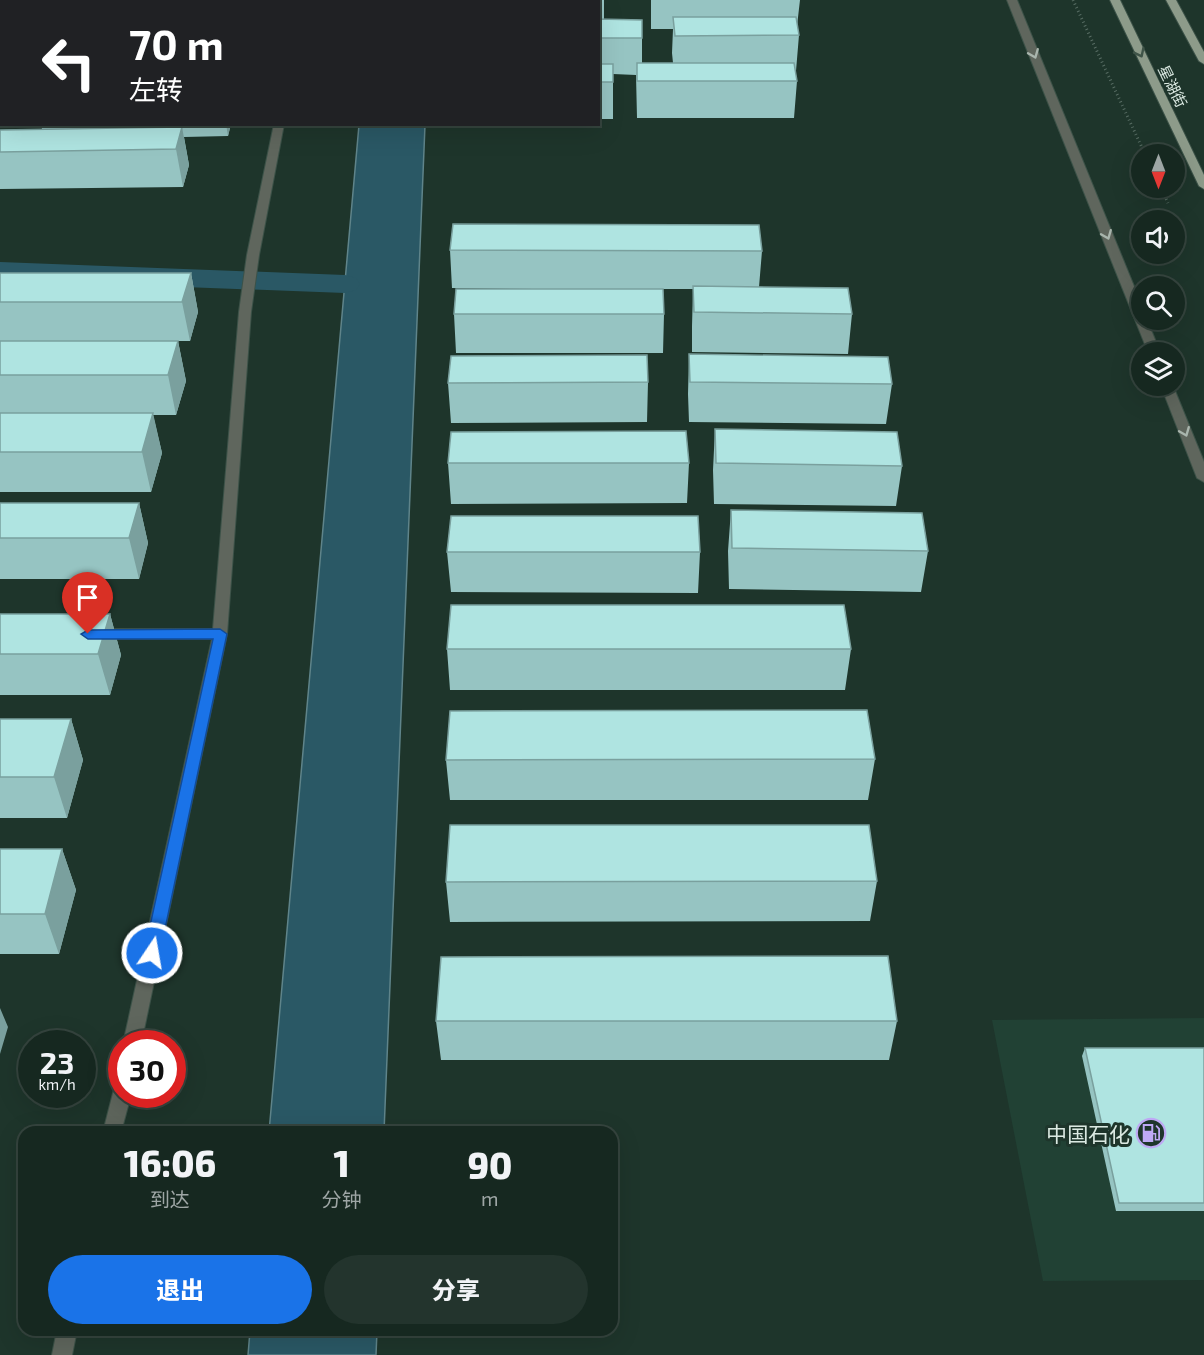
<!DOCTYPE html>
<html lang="zh">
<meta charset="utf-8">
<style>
:root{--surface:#162820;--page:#23342d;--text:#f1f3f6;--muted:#9ea6a5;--line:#35443e;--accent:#1a73e8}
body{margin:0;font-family:"Exo 2","Noto Sans SC",sans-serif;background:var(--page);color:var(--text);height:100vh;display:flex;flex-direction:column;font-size:22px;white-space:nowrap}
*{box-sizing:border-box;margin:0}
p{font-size:20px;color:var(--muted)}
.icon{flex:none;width:33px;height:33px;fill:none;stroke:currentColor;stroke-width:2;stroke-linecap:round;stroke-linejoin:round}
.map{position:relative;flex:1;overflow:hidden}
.sheet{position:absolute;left:18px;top:1126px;width:600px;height:210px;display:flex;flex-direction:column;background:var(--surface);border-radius:18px;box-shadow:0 6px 24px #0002,0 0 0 2px var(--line)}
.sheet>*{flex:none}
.banner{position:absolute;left:0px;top:0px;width:600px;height:126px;box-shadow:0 6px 24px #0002,0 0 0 2px var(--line);background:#202124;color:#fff;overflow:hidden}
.needle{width:39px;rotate:180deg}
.buttons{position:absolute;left:1131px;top:144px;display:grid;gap:12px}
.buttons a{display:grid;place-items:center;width:54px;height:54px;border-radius:50%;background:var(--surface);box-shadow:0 6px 24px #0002,0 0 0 2px var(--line);font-size:30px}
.speed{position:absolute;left:18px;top:1030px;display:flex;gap:12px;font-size:30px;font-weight:700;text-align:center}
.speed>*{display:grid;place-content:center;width:78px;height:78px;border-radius:50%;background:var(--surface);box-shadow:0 6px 24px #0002,0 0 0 2px var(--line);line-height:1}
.speed small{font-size:15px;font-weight:400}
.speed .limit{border:9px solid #d22;background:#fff;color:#111}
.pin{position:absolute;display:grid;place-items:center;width:51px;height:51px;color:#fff;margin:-62px -26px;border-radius:50% 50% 50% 0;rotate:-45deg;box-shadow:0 0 6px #0007}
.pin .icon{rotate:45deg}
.me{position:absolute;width:66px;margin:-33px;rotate:12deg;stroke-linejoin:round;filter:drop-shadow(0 0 4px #0008)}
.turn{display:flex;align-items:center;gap:21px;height:126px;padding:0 30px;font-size:27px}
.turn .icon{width:78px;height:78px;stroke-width:2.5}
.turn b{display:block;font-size:42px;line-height:51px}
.eta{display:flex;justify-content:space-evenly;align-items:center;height:102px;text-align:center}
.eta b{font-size:36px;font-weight:800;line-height:42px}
.button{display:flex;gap:12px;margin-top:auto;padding:12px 30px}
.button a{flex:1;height:69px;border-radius:36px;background:var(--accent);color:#fff;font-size:24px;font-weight:800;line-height:69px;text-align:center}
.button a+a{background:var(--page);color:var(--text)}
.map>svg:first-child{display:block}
.built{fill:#214134}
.water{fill:#2a5865;stroke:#5f848a;stroke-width:1.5}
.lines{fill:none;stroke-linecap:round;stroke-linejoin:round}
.canal{fill:#2a5865;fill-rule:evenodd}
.minor-casing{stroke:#3c5248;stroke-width:2}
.major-casing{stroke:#3c5248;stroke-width:2}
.path{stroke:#576c63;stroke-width:3;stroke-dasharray:1 3;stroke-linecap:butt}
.minor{fill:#5f665d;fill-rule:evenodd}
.major{fill:#8d9b8a;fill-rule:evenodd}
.wall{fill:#96c4c2}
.shaded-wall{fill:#7aa09e}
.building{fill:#afe4e1;stroke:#7aa09e;stroke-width:1.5}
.oneway{stroke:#3f5448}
.oneway2{stroke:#a9b5ad}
.route{fill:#1a73e8;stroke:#114b97;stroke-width:1.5}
.labels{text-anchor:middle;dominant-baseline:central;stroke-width:6;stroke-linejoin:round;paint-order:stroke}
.far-street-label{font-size:15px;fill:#dbe9e2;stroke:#1e352b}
.near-poi-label{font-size:21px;fill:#dbe9e2;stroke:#1e352b;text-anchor:end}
</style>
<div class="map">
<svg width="1204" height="1355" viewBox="0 0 1204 1355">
<rect width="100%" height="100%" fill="#1e352b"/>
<!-- built -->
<path class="built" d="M 1204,1018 L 1204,1280 L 1043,1281 L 992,1020 Z"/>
<!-- water -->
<path class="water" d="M 359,125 L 425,125 L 384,1132 L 269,1132 Z
M 250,1331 L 377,1331 L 376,1355 L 248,1355 Z"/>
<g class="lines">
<!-- canal -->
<path class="canal" d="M 0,262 L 345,275 L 356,278 L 360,284 L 356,290 L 345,293 L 0,280 Z"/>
<!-- minor casing -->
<g class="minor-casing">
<path id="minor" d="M 298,0 L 308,0 L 308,2 L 298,2 Z
M 1007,0 L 1017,0 L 1142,306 L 1142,320 L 1147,320 L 1160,352 L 1148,352 Z
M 274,124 L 284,124 L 259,255 L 251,312 L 227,634 L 141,1044 L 123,1044 L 212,639 L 96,639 L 89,634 L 96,629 L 213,629 L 239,312 L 247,255 Z
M 1161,386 L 1173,386 L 1204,462 L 1204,482 L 1197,478 Z
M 122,1085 L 122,1095 L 131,1095 L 121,1132 L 103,1132 L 113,1093 L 115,1087 Z
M 57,1330 L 77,1330 L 72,1355 L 52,1355 Z"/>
</g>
<!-- major casing -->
<g class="major-casing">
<path id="major" d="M 1110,0 L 1120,0 L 1204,175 L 1204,189 L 1199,186 Z
M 1166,0 L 1176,0 L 1204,52 L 1204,64 L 1199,61 Z"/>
</g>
<!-- path -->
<path class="path" d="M 1073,0 L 1145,154
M 1161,188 L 1168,203"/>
<!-- minor -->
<use href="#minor" class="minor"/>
<!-- major -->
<use href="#major" class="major"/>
</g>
<!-- wall -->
<path class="wall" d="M 456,0 L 604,0 L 604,19 L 642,20 L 642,63 L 673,63 L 672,53 L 673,29 L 651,29 L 651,0 L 800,0 L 797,26 L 799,35 L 796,71 L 795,71 L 797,81 L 794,118 L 637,118 L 636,75 L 613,74 L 613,119 L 598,119 L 598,2 L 456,2 Z
M 41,124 L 231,124 L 228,136 L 184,137 L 189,165 L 183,187 L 0,189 L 0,130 L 42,129 Z
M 450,250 L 762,251 L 759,287 L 852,314 L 848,354 L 692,352 L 692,326 L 693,289 L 663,289 L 664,314 L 663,353 L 456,353 L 454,314 L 535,289 L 452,288 Z
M 0,273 L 191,273 L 198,312 L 190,341 L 178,341 L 186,381 L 176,415 L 153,415 L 162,453 L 151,492 L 0,492 Z
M 689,354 L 892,384 L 886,424 L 689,422 L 688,394 Z
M 648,382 L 647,422 L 451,423 L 448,383 Z
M 715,429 L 902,466 L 896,506 L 714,504 L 713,470 Z
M 448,463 L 689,463 L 687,503 L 451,504 Z
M 0,503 L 139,503 L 148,543 L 139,579 L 0,579 Z
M 731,510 L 928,551 L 921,592 L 729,589 L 728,551 Z
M 447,552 L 700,552 L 698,593 L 451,592 Z
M 0,614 L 110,614 L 121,655 L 110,695 L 0,695 Z
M 447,649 L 851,649 L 845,690 L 450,690 Z
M 0,719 L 71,719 L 83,760 L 67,818 L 0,818 Z
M 875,759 L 868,800 L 450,800 L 446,760 Z
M 0,849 L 62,849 L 76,890 L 59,954 L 0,954 Z
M 877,881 L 870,921 L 450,922 L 446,882 Z
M 436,1021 L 897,1021 L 889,1060 L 441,1060 Z
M 1085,1048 L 1204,1048 L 1204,1211 L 1116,1211 L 1082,1056 Z"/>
<!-- shaded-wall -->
<path class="shaded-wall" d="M 226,124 L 231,124 L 228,136 Z
M 182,127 L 189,165 L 183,187 L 176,149 Z
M 191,273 L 198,312 L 190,341 L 182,302 Z
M 178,341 L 186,381 L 176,415 L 168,375 Z
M 153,413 L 162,453 L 151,492 L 142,452 Z
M 139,503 L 148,543 L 139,579 L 129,538 Z
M 110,614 L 121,655 L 110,695 L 98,654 Z
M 71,719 L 83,760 L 67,818 L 54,777 Z
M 62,849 L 76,890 L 59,954 L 45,914 Z
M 0,1008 L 8,1027 L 0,1054 Z"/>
<!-- building -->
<path class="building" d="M 55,0 L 243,0 L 243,2 L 54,2 Z
M 673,17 L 796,17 L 799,35 L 675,36 Z
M 598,19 L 642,20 L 642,38 L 598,38 Z
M 637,63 L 794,63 L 797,81 L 637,81 Z
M 598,64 L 613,64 L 613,82 L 598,82 Z
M 182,127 L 176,149 L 0,152 L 0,130 Z
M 453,224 L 759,225 L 762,251 L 450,250 Z
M 0,273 L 191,273 L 182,302 L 0,302 Z
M 693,286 L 848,288 L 852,314 L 694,312 Z
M 456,289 L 663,289 L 664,314 L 454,314 Z
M 0,341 L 178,341 L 168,375 L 0,375 Z
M 689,354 L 888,357 L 892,384 L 690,382 Z
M 647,355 L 648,382 L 448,383 L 451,356 Z
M 0,413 L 153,413 L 142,452 L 0,452 Z
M 715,429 L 897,432 L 902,466 L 716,463 Z
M 686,431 L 689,463 L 448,463 L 451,432 Z
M 0,503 L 139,503 L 129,538 L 0,538 Z
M 731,510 L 922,513 L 928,551 L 732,548 Z
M 451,516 L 698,516 L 700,552 L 447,552 Z
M 451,605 L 844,605 L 851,649 L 447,649 Z
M 0,614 L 110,614 L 98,654 L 0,654 Z
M 867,710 L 875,759 L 446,760 L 450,711 Z
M 0,719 L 71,719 L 54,777 L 0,777 Z
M 450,825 L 869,825 L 877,881 L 446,882 Z
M 0,849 L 62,849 L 45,914 L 0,914 Z
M 888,956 L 897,1021 L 436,1021 L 441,957 Z
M 1085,1048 L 1204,1048 L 1204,1203 L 1119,1203 Z"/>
<!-- one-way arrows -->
<defs><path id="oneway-chevron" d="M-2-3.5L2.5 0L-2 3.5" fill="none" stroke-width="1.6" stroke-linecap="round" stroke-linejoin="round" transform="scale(1.5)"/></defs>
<use class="oneway" href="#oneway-chevron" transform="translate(1140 53) rotate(64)"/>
<g class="oneway2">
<use href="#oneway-chevron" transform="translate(1034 54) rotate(68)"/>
<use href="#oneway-chevron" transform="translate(1107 235) rotate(68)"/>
<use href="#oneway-chevron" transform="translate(1185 432) rotate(68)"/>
</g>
<!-- route -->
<path class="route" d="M 220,629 L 227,634 L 160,953 L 157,957 L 152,959 L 146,957 L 144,953 L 213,639 L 88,639 L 81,634 L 88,630 Z"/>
<!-- icons -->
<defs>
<g id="fuel-ring" transform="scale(1.5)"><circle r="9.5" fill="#1e352b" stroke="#bea9f4" stroke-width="1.5"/><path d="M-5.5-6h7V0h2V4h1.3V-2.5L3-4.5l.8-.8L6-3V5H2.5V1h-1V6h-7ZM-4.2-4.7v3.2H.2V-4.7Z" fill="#bea9f4"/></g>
</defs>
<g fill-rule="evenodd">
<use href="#fuel-ring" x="1151" y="1133"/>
</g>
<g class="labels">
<!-- far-street labels -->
<g class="far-street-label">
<text transform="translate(1173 86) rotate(64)">星湖街</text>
</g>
<!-- near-poi labels -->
<g class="near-poi-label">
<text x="1130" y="1133">中国石化</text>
</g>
</g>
</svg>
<div class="buttons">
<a><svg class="needle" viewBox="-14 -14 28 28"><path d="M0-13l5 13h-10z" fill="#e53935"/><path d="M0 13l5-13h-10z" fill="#9ea6a5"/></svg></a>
<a><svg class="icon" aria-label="sound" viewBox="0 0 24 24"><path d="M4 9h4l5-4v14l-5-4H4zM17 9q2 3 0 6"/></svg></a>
<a><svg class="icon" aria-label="search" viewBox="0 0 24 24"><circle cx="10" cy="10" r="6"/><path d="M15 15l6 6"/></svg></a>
<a><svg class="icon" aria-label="layers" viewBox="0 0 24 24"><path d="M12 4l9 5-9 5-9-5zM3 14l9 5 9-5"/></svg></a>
</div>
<div class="speed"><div>23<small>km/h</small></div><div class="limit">30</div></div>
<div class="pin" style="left:88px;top:634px;background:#d93025"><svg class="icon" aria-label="arrive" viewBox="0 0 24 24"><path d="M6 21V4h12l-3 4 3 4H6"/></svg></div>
<svg class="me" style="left:152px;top:953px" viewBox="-20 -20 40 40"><circle r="17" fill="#1a73e8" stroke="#fff" stroke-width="3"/><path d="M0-11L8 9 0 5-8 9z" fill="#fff"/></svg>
<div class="banner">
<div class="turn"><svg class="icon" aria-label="left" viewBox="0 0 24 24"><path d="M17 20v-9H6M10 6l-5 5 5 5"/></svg><div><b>70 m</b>左转</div></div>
</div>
<section class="sheet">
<div class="eta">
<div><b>16:06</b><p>到达</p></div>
<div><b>1</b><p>分钟</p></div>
<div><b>90</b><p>m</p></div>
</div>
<div class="button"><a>退出</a><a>分享</a></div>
</section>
</div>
